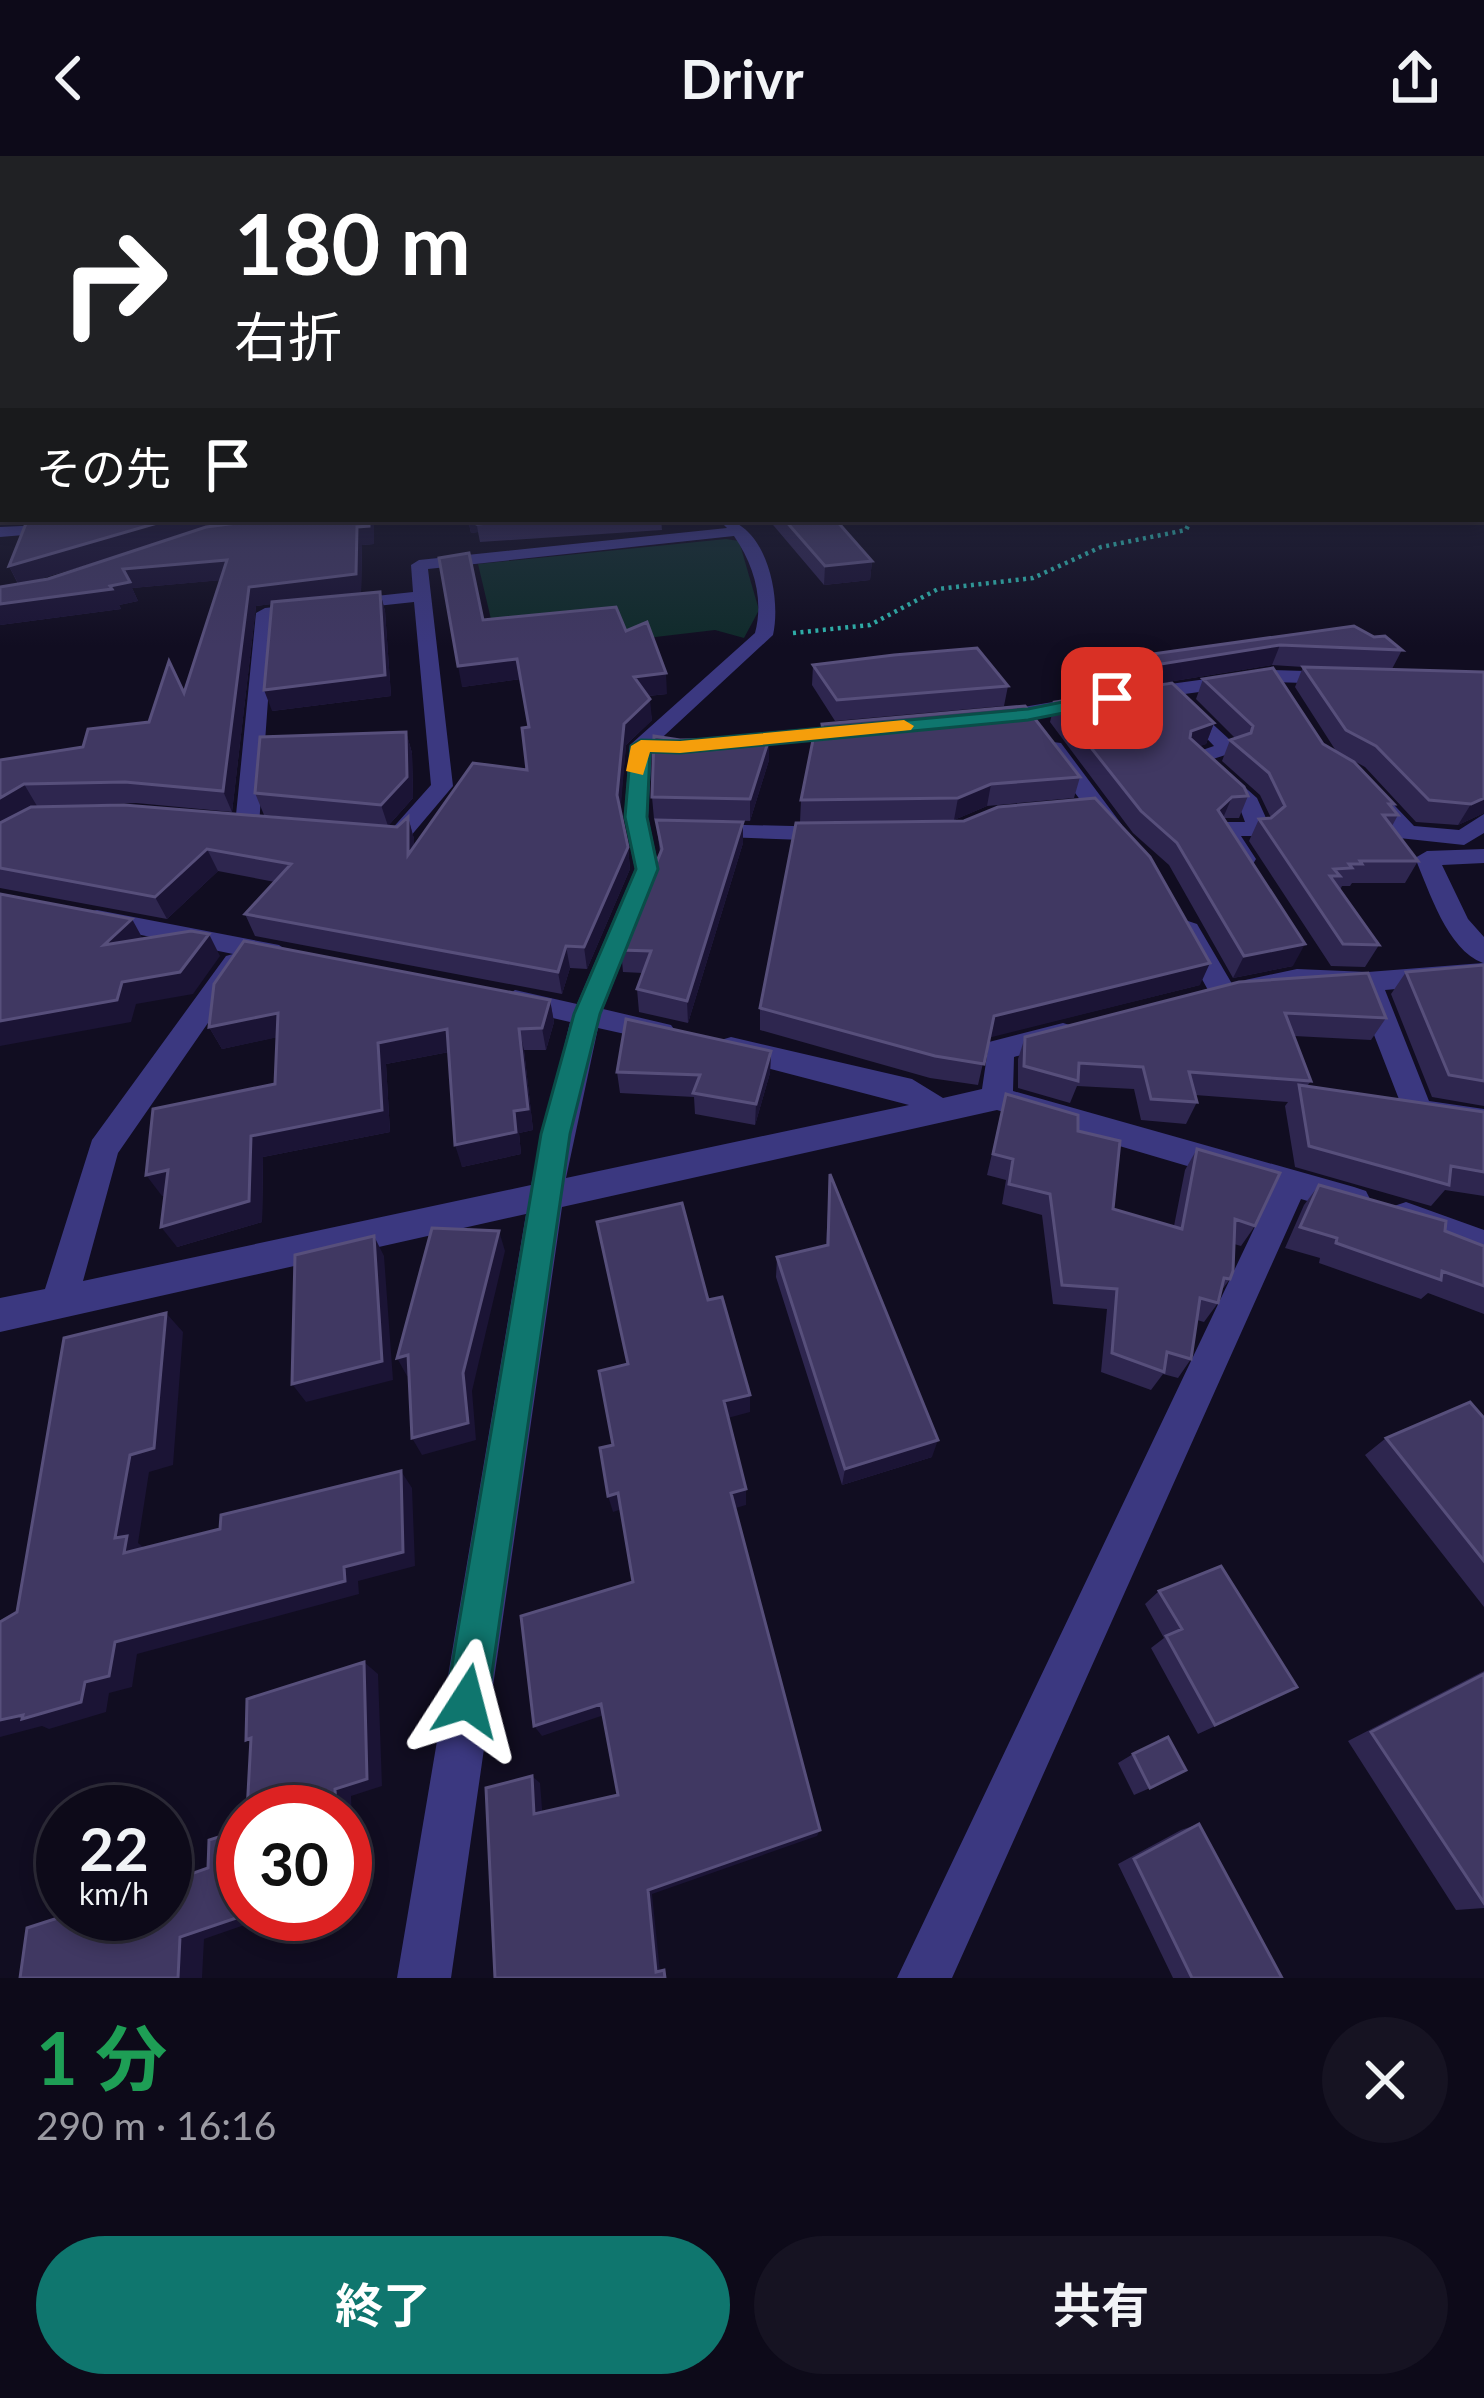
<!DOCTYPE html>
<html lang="ja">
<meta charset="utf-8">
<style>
:root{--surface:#0d0a19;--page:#161322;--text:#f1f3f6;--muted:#9a9aa2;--line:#2d2b38;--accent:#0f766e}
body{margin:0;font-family:Lato,"Noto Sans JP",sans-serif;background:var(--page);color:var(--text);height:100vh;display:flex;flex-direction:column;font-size:45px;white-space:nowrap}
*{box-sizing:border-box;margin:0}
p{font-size:39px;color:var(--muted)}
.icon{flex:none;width:66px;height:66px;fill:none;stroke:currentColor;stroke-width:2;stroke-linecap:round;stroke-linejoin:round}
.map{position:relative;height:1822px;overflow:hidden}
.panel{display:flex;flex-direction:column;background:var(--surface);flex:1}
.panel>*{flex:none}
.guide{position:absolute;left:0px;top:0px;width:1485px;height:366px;box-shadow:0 6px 18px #0003,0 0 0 3px var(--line);background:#202124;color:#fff;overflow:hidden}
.speed{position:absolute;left:36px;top:1629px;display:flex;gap:24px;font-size:60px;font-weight:700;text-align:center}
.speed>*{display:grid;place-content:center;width:156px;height:156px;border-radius:50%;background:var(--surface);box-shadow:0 6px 18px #0003,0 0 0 3px var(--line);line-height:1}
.speed small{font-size:30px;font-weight:400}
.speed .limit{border:18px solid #d22;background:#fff;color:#111}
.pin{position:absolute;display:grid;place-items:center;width:102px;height:102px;color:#fff;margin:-51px;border-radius:24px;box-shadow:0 6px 18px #0006}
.me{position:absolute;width:132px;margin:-66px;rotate:9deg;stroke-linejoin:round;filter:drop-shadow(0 0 9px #0008)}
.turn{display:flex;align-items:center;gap:42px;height:252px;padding:0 36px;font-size:54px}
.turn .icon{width:156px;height:156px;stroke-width:2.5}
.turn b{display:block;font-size:84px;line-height:102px}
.then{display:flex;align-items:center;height:114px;padding:0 36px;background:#0003;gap:24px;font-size:45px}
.round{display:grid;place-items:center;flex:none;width:126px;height:126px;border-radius:63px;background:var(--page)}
.headline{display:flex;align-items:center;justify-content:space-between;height:204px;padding:0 36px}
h1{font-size:72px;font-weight:700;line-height:90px;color:#1e9e55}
.cta{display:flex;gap:24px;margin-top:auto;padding:24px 36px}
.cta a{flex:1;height:138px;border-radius:72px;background:var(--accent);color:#fff;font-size:48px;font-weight:700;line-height:138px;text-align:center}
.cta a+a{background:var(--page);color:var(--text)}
header{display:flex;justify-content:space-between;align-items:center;height:156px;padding:0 36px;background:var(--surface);font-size:54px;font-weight:700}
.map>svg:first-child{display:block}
.green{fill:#102b2b}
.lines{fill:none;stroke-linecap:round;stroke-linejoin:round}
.path{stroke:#2eb3ac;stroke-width:4.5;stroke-dasharray:3 4.5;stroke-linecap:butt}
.minor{fill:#3b3880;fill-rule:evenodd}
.wall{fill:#2e264f;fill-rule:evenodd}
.shaded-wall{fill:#1b1435}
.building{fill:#403862;stroke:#574f7b;stroke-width:3}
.route{fill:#0f766e;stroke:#0a4d48;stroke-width:3}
.slow{fill:#f59e0b}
</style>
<header><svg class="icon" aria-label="back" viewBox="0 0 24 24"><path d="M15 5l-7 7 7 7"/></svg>Drivr<svg class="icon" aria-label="share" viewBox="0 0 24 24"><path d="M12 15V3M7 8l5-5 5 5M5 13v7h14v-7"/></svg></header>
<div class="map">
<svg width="1484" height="1822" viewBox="0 0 1484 1822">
<rect width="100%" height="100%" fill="#110d21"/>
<!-- green -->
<path class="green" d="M 726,383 L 739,385 L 759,454 L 744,482 L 715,474 L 613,486 L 494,476 L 478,408 Z"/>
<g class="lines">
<!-- path -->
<path class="path" d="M 793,477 L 870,469 L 938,433 L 1033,422 L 1101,391 L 1186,374 L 1191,363"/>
<!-- minor -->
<path class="minor" d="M 1482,235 L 1484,236 L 1484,244 L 1482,243 Z
M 1482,277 L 1484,278 L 1484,286 L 1482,285 Z
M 0,316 L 3,316 L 3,324 L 0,324 Z
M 718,363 C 765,363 782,439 773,479 L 652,591 L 648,661 L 659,713 L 603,853 L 671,869 L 676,876 L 661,886 L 598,872 L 566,1022 L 909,949 L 721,900 L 716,892 L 721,884 L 731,881 L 912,923 L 943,942 L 982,933 L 989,886 L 1063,867 L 1073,870 L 1078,877 L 1073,884 L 1014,901 L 1013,935 L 1354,1031 L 1366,1035 L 1371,1045 L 1366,1055 L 1354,1059 L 1301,1043 L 952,1822 L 897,1822 L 1272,1035 L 997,954 L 562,1051 L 451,1822 L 397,1822 L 526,1058 L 0,1176 L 0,1142 L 45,1133 L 92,984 L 226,800 L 233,798 L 88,768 L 84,762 L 88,756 L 97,754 L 279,789 L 292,798 L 279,807 L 246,800 L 250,806 L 246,812 L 118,997 L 83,1125 L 531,1029 L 570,866 L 505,851 L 501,844 L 515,834 L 577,848 L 635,713 L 624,661 L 630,589 L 755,477 C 764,443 754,409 734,380 L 428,413 L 453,630 L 404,688 L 367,686 L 363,681 L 375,674 L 390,675 L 431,629 L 414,446 L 274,461 L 259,669 L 247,676 L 235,669 L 256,457 L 265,452 L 413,436 L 411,409 L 419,404 L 727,372 Z
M 65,368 L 65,374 L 60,376 L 0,381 L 0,371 Z
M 1272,514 L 1338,516 L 1348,522 L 1338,528 L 1272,526 L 1141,544 L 1131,538 L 1141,532 Z
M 1094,539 L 1104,545 L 1101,549 L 994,568 L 984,562 L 994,556 Z
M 1182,540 L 1241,594 L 1213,603 L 1257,642 L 1271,673 L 1259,680 L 1241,680 L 1256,703 L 1253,708 L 1235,708 L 1213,673 L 1225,666 L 1245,666 L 1239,650 L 1185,600 L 1214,590 L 1172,546 Z
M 862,568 L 872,574 L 869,578 L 731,592 L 720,586 L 731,580 Z
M 1053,586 L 1061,587 L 1122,669 L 1122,679 L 1106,679 L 1042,592 Z
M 1370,630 L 1378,632 L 1414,670 L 1459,674 L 1484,658 L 1484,677 L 1464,689 L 1399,682 L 1359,637 Z
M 706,668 L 832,671 L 844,678 L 832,685 L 698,680 L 694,675 Z
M 1484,693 L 1484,707 L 1442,709 L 1468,763 L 1484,781 L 1484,825 L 1385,834 L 1429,945 L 1484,953 L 1484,977 L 1407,964 L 1357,835 L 1297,831 L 1255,841 L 1241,831 L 1245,824 L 1297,813 L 1368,816 L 1483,807 C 1447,794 1429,734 1415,702 L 1427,695 Z
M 1188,765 L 1197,768 L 1238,838 L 1234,845 L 1224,848 L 1214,845 L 1175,774 Z
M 1406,1046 L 1484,1074 L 1484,1104 L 1394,1070 L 1389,1060 L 1394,1050 Z"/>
</g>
<!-- wall -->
<path class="wall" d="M 374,363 L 374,388 L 362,389 L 361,437 L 380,436 L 385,455 L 391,540 L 272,555 L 271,448 L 256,450 L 232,656 L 136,647 L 35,651 L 365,668 L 264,659 L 255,637 L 406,576 L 412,597 L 413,642 L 388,670 L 397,671 L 408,661 L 414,683 L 414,691 L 527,614 L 529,571 L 521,523 L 462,531 L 483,464 L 626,475 L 667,538 L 648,540 L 652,564 L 626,589 L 620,653 L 628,691 L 630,713 L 587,813 L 570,812 L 562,838 L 255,780 L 245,758 L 275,726 L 218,715 L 167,763 L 0,732 L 0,604 L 83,591 L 149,566 L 184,537 L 221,424 L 132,432 L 138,445 L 119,449 L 121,453 L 0,469 L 0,431 L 18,428 L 9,410 ZM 133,395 L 48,423 L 29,426 Z
M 468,363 L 661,363 L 662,374 L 480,386 L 478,376 L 471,377 Z
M 768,363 L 835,363 L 872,405 L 870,424 L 824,429 Z
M 1354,470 L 1402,494 L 1392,513 L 1484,516 L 1484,657 L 1458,669 L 1416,666 L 1365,611 L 1336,595 L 1295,531 L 1303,511 L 1272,509 L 1143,530 L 1132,520 L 1138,500 Z
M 813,509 L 1008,530 L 1004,550 L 835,565 L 812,529 Z
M 1203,523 L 1323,588 L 1394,648 L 1392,651 L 1398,659 L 1392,670 L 1418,705 L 1405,727 L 1352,727 L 1350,730 L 1342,730 L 1340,734 L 1379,789 L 1365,811 L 1331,810 L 1249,685 L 1259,663 L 1271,662 L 1260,639 L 1222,605 L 1230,584 L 1235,582 L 1196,543 Z
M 1055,546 L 1214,567 L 1206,588 L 1199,590 L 1248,640 L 1239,662 L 1223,662 L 1293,810 L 1233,822 L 1169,709 L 1133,677 L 1050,566 Z
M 822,568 L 1080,621 L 1074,642 L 987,650 L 954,664 L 800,666 L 801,644 L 821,579 Z
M 769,583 L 769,604 L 750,665 L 654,663 L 652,641 Z
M 656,664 L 743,666 L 743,687 L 688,867 L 639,856 L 637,833 L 643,817 L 623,816 L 621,794 L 660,697 Z
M 1484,809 L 1484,950 L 1432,941 L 1391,838 L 1406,816 Z
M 1239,826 L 1386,862 L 1371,884 L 1294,880 L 1311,925 L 1307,930 L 1484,956 L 1484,1040 L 1445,1034 L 1431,1050 L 1295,1011 L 1285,950 L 1288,946 L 1195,939 L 1197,946 L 1186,968 L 1141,964 L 1134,933 L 1077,930 L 1070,947 L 1018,932 L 1018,903 L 1025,881 Z
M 1200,829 L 989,881 L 978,929 L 930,922 L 760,874 L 760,852 Z
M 550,844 L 554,866 L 546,894 L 524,894 L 533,974 L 519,977 L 521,998 L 462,1011 L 449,896 L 386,908 L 390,976 L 263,1001 L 262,1066 L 177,1091 L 165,1039 L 162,1040 L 275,928 L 277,881 L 222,893 L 209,871 Z
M 771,895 L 770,917 L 755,969 L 695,958 L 694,941 L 620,937 L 617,916 Z
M 1006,938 L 1078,975 L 1113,1053 L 1174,1070 L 1185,1014 L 1197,993 L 1255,1070 L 1241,1090 L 1234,1088 L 1230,1123 L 1221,1135 L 1218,1147 L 1204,1166 L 1197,1164 L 1191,1203 L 1178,1222 L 1163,1218 L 1151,1234 L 1101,1216 L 1107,1153 L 1053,1148 L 1042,1059 L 1002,1048 L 1006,1024 L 987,1019 Z
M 830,1018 L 932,1301 L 842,1329 L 776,1121 L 777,1101 L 826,1089 Z
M 1319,1029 L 1484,1090 L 1484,1158 L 1428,1137 L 1421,1143 L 1319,1107 L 1320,1102 L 1285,1092 L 1304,1049 Z
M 1484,1262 L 1484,1451 L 1365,1299 L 1386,1282 Z
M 1159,1435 L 1276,1542 L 1198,1578 L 1151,1492 L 1164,1482 L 1145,1448 Z
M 1484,1515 L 1484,1752 L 1456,1754 L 1348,1585 Z
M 1133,1598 L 1150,1632 L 1134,1639 L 1118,1607 Z
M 1199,1668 L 1282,1822 L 1173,1822 L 1118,1708 L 1181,1674 Z"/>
<!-- shaded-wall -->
<path class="shaded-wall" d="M 171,363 L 283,363 L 209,372 L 19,429 L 9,410 Z
M 369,363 L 374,363 L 374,388 L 362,389 L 361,437 L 256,450 L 232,656 L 223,635 L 249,431 Z
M 468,363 L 476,363 L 478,376 L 471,377 Z
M 227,404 L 234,423 L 132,432 L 138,445 L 119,449 L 121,453 L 0,469 L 0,448 L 110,430 L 123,413 Z
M 872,405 L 870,424 L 824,429 L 825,410 Z
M 380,436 L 385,455 L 391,540 L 272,555 L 264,534 Z
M 1280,489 L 1272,509 L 1143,530 L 1149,510 Z
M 517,503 L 521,523 L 462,531 L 458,510 Z
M 666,517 L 667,538 L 636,541 L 634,521 Z
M 650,543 L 652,564 L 626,589 L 620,661 L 617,639 L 624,568 Z
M 1214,567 L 1206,588 L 1184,596 L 1191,575 Z
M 406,576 L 412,597 L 413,642 L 388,670 L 381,649 Z
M 769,583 L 769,604 L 750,665 L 750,643 Z
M 24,628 L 37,650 L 0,672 L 0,642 Z
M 991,628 L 987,650 L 954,664 L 958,642 Z
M 1232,641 L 1223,662 L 1218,654 Z
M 1484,642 L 1484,657 L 1458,669 L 1471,648 Z
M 408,661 L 414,683 L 415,721 L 408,699 Z
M 743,666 L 743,687 L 688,867 L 687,845 Z
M 628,691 L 630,713 L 587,813 L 584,791 Z
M 207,693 L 218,715 L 167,763 L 155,741 Z
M 132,763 L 144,785 L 104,789 Z
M 209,778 L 220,800 L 193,838 L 136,848 L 131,866 L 0,890 L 0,865 L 122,826 Z
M 1305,788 L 1293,810 L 1233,822 L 1244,800 Z
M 566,790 L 570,812 L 562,838 L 558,816 Z
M 1210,807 L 1200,829 L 988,882 L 994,860 Z
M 550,844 L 554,866 L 546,894 L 542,872 Z
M 278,857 L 288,879 L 222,893 L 209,871 Z
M 447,873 L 454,895 L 386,908 L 390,976 L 263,1001 L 262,1066 L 177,1091 L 161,1071 L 251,980 L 378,887 Z
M 519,873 L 524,894 L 533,974 L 519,977 L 521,998 L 462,1011 L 455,989 L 514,955 Z
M 771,895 L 770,917 L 755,969 L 756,948 Z
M 168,1014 L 183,1035 L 162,1040 L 146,1019 Z
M 499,1075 L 505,1095 L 472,1235 L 476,1284 L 422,1299 L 412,1282 L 463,1217 Z
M 374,1080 L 384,1100 L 393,1224 L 306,1246 L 292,1228 Z
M 166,1157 L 183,1176 L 173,1309 L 149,1316 L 138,1387 L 147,1394 L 124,1397 L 115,1382 L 130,1299 Z
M 408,1199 L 418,1218 L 407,1220 L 397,1202 Z
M 750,1239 L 750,1256 L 724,1263 L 724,1245 Z
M 938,1284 L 932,1301 L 842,1329 L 845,1313 Z
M 401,1315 L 412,1332 L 415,1410 L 358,1425 L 359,1438 L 137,1498 L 132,1531 L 109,1537 L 106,1556 L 49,1573 L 42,1570 L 0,1581 L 0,1564 L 115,1486 L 344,1411 Z
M 746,1333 L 746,1349 L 732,1353 L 731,1337 Z
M 618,1337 L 622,1353 L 613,1356 L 608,1340 Z
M 364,1506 L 378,1518 L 382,1630 L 351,1640 L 354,1731 L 345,1734 L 345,1656 L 336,1656 L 335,1633 Z
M 601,1548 L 607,1558 L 542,1580 L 534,1570 Z
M 532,1620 L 540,1627 L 543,1665 L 534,1658 Z
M 820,1674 L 817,1680 L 652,1738 L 660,1816 L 656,1816 L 648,1734 Z
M 248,1758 L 276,1758 L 204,1783 L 202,1822 L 178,1822 L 180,1781 Z"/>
<!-- building -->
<path class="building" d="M 49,363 L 171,363 L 9,410 L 27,365 Z
M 267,363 L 369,363 L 369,370 L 357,371 L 356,418 L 249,431 L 223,635 L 125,626 L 24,628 L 0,642 L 0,604 L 83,591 L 88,573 L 149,566 L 169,505 L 184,537 L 227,404 L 123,413 L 130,426 L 110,430 L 112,433 L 0,448 L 0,431 L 48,423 L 206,371 Z
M 476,363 L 552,363 L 477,368 Z
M 784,363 L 835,363 L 872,405 L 825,410 Z
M 469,397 L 483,464 L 616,451 L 626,475 L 647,466 L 666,517 L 634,521 L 650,543 L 624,568 L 617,639 L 628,691 L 584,791 L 566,790 L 558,816 L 245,758 L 291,708 L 207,693 L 155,741 L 0,712 L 0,667 L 31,651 L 124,649 L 397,671 L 408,661 L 408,699 L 473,607 L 527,614 L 522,572 L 529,571 L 517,503 L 458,510 L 439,402 Z
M 380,436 L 385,519 L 264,534 L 272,446 Z
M 1354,470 L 1374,481 L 1385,480 L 1402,494 L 1280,489 L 1149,510 L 1138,500 Z
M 977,492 L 1008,530 L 837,544 L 813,509 L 894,499 Z
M 1303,511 L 1484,516 L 1484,642 L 1471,648 L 1429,644 L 1376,590 L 1346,574 Z
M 1273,512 L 1323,588 L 1354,606 L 1394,648 L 1389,648 L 1398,659 L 1383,659 L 1418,705 L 1360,705 L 1362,708 L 1349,708 L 1352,712 L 1334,713 L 1340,720 L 1330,720 L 1379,789 L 1343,788 L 1259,663 L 1271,662 L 1285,650 L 1269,617 L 1230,584 L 1251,577 L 1253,570 L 1203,523 Z
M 1172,527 L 1214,567 L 1191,575 L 1190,582 L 1244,631 L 1248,640 L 1232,641 L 1218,654 L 1305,788 L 1244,800 L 1177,687 L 1141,655 L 1055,546 Z
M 1025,550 L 1080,621 L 991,628 L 958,642 L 801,644 L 814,579 L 824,579 L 822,568 Z
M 406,576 L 407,621 L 381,649 L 255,637 L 260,581 Z
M 654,580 L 680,584 L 769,583 L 750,643 L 652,641 Z
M 1095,642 L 1150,701 L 1210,807 L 994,860 L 984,908 L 935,900 L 760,852 L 796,667 L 964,665 L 998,651 Z
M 656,664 L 743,666 L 687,845 L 637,833 L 651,795 L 621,794 L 662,693 Z
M 0,738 L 132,763 L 104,789 L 191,775 L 209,778 L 180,816 L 122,826 L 117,844 L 0,865 Z
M 244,785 L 550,844 L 542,872 L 519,873 L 528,953 L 514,955 L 516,976 L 455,989 L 447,873 L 378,887 L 382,954 L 251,980 L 249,1045 L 161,1071 L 168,1014 L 146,1019 L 153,953 L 275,928 L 278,857 L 209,871 L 214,828 Z
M 1484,809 L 1484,925 L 1449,919 L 1406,816 Z
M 1368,817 L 1386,862 L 1285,857 L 1311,925 L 1189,916 L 1197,946 L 1151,943 L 1143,911 L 1079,907 L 1078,925 L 1024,910 L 1025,881 L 1239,826 Z
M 626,863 L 771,895 L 756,948 L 693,937 L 700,919 L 617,916 Z
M 1299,929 L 1484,956 L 1484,1016 L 1451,1010 L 1449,1029 L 1309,990 Z
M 1006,938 L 1078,959 L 1078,975 L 1120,985 L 1113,1053 L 1182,1073 L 1197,993 L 1280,1017 L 1255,1070 L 1235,1063 L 1233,1115 L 1230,1123 L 1224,1122 L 1218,1147 L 1200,1142 L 1191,1203 L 1167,1196 L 1164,1216 L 1112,1197 L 1117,1133 L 1062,1129 L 1050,1038 L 1009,1028 L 1013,1003 L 993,998 Z
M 830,1018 L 938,1284 L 845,1313 L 777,1101 L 828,1089 Z
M 1319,1029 L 1446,1065 L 1445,1075 L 1484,1090 L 1484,1130 L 1442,1115 L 1441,1124 L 1336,1087 L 1337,1082 L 1300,1071 Z
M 682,1047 L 708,1144 L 722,1141 L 750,1239 L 724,1245 L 746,1333 L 731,1337 L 820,1674 L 648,1734 L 656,1816 L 664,1814 L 665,1822 L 495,1822 L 486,1632 L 532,1620 L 534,1658 L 618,1639 L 601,1548 L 534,1570 L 521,1460 L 633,1426 L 618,1337 L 608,1340 L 600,1292 L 613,1289 L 599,1215 L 628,1208 L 597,1066 Z
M 432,1072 L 499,1075 L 463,1217 L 468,1267 L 412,1282 L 408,1199 L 397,1202 Z
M 374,1080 L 382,1205 L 292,1228 L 295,1099 Z
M 166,1157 L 154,1292 L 130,1299 L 115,1382 L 127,1380 L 124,1397 L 220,1373 L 221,1359 L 401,1315 L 403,1396 L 344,1411 L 345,1425 L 115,1486 L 109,1520 L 85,1526 L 81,1546 L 22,1563 L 23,1559 L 0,1564 L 0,1466 L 17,1456 L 64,1182 Z
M 1470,1246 L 1484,1262 L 1484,1405 L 1386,1282 Z
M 1221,1410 L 1297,1531 L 1215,1569 L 1166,1480 L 1182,1473 L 1159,1435 Z
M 364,1506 L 367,1623 L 335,1633 L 336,1656 L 247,1656 L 251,1582 L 246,1584 L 247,1543 Z
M 1484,1518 L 1484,1747 L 1371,1576 Z
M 1168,1581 L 1186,1614 L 1150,1632 L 1133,1598 Z
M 1199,1668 L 1282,1822 L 1192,1822 L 1134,1703 Z
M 243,1673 L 243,1758 L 248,1758 L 180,1781 L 178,1822 L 20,1822 L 27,1772 L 70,1758 L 165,1758 L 165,1727 L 208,1712 L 209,1684 Z"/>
<!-- sky -->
<linearGradient id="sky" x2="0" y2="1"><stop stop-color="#090712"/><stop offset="0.48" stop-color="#32354e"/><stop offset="1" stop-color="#32354e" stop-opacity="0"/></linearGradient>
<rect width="1484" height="490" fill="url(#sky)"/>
<!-- route -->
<path class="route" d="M 1112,536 L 1119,538 L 1119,546 L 1028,564 L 680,597 L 650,596 L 647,661 L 658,713 L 600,858 L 570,978 L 488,1545 L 482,1560 L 467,1566 L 452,1560 L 446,1545 L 541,978 L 574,858 L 636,713 L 625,661 L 631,590 L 641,584 L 680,585 L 1028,553 Z"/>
<!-- slow -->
<path class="slow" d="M 904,564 L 914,570 L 911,574 L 680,597 L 650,596 L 643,619 L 626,615 L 631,590 L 641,584 L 680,585 Z"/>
</svg>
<div class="speed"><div>22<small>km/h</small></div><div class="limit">30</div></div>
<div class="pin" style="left:1112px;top:542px;background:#d93025"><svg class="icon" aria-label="arrive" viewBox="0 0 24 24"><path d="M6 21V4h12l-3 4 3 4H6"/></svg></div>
<svg class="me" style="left:467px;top:1545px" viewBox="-20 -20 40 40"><path d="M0-17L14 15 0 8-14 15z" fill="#0f766e" stroke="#fff" stroke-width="4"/></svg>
<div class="guide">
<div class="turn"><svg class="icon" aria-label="right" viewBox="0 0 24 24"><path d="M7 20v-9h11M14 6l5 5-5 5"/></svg><div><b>180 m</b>右折</div></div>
<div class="then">その先<svg class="icon" aria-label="arrive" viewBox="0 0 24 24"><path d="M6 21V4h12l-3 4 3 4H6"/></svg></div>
</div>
</div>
<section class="panel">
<div class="headline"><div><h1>1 分</h1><p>290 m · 16:16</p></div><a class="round"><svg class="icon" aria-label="close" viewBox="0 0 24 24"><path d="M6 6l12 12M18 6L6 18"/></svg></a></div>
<div class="cta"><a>終了</a><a>共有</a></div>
</section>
